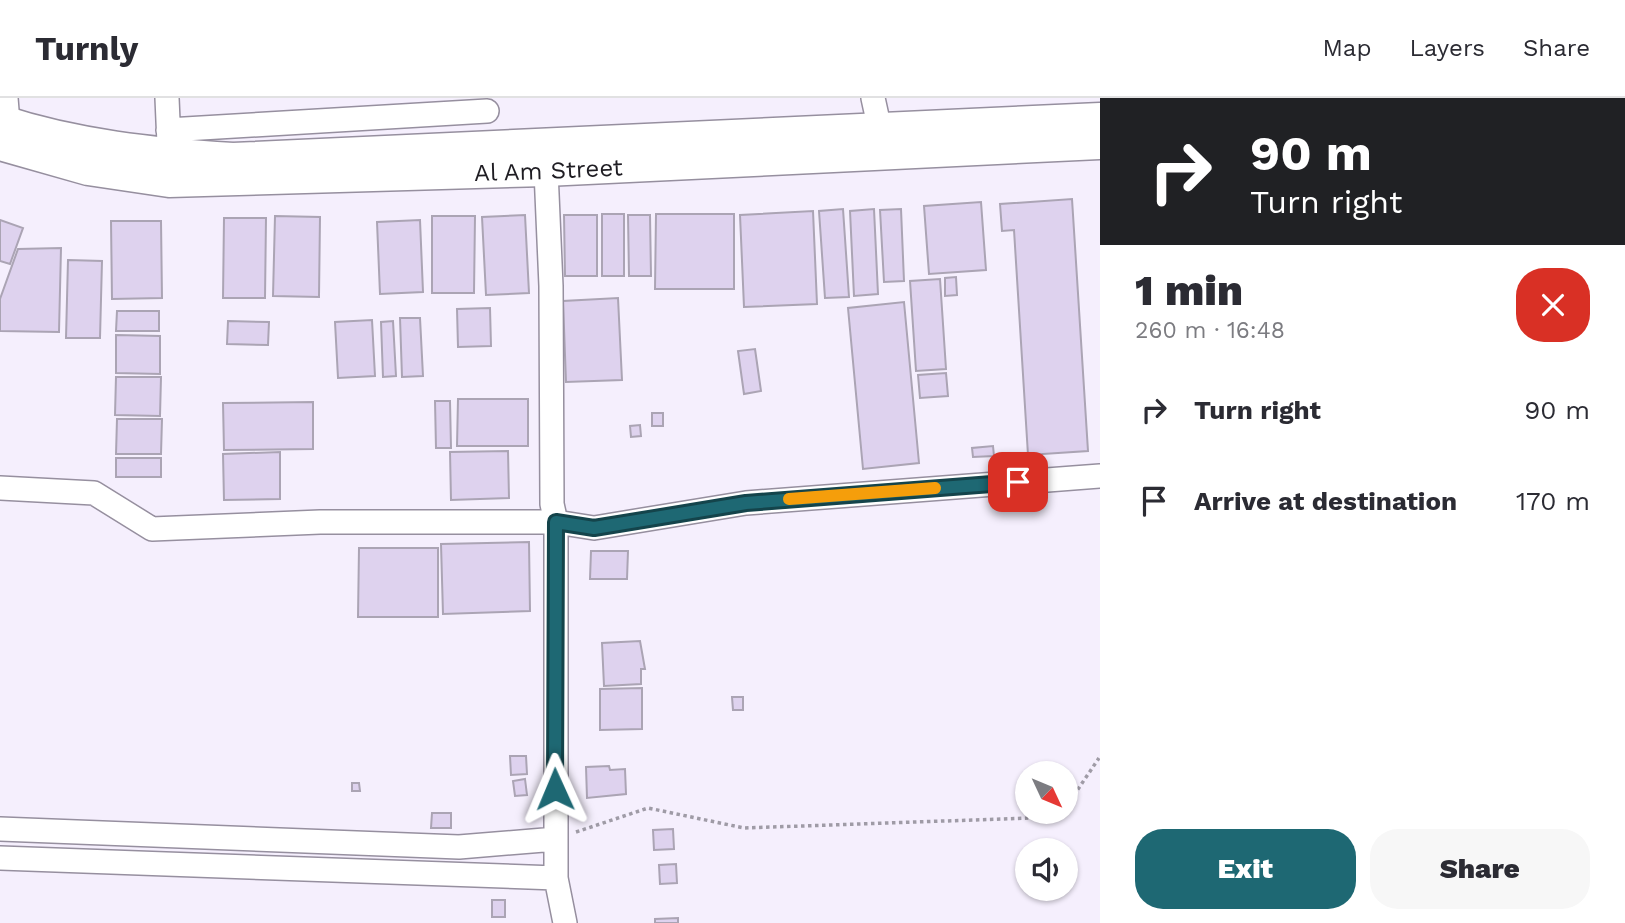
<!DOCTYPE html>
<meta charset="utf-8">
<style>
:root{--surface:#fff;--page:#f7f7f7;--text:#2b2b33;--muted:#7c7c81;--line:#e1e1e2;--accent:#1e6873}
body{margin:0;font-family:"Work Sans",sans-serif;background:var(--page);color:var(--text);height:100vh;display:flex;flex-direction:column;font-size:26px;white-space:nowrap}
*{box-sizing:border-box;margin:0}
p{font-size:23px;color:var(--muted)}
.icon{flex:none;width:38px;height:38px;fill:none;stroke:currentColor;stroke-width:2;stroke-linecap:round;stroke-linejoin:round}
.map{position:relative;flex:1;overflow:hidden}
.drawer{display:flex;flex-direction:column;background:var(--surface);width:525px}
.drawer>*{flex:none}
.top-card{background:#202124;color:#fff;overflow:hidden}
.needle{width:46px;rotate:134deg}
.buttons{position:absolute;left:1015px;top:663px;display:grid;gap:14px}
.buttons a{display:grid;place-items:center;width:63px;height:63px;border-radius:50%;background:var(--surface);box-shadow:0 2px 5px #0004;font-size:35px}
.pin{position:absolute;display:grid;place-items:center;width:60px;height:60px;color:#fff;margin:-30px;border-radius:14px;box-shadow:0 4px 10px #0006}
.me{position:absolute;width:77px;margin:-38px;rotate:359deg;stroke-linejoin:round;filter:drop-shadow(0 0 5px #0008)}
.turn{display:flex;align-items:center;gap:24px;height:147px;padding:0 35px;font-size:32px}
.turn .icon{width:91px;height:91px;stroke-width:2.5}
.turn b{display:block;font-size:49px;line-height:60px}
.round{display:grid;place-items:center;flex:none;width:74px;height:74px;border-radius:28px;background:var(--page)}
.head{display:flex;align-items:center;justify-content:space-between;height:119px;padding:0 35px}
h1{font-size:42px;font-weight:800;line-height:52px}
.cta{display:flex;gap:14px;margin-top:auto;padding:14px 35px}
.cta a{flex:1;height:80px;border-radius:28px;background:var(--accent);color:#fff;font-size:28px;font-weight:800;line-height:80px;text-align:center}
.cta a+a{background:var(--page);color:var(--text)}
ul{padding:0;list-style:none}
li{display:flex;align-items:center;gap:21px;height:91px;padding:0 35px}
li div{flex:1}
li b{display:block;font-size:26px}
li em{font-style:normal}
header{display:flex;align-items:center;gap:42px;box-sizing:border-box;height:98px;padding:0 35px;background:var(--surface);border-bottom:2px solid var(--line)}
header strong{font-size:33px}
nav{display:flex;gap:38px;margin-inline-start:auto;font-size:24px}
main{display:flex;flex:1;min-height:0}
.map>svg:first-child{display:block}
.building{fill:#ded2ee;stroke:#aba4b4;stroke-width:2}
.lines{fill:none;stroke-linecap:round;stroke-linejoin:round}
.minor-casing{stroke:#968f9f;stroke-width:26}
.major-casing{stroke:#968f9f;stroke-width:33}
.path{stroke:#9f9ba6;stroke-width:3.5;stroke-dasharray:3.5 3.5;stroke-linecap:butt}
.minor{stroke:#fff;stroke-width:23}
.major{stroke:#fff;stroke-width:30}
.route-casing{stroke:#14444b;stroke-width:18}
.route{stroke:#1e6873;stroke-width:12}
.slow{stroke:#f59e0b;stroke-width:12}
.labels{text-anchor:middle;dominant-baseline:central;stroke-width:6;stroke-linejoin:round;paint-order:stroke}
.street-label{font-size:24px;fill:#1f1d23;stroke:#fff}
</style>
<header>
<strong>Turnly</strong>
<nav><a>Map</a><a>Layers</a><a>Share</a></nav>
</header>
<main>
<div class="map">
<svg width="1100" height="825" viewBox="0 0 1100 825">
<rect width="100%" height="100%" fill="#f5effd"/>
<!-- building -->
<path class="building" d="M 1072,101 L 1088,353 L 1028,357 L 1014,132 L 1002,133 L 1000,106 Z
M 981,104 L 986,172 L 929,176 L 924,108 Z
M 843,111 L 849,199 L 825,200 L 819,113 Z
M 874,111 L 878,196 L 854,198 L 850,113 Z
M 901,111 L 904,183 L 884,184 L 880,112 Z
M 813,113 L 817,206 L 744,209 L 740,117 Z
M 602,116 L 624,116 L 624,178 L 602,178 Z
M 656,116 L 734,116 L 734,191 L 655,191 Z
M 525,117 L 529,195 L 486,197 L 482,119 Z
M 564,117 L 597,117 L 597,178 L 565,178 Z
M 628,117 L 650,117 L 651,178 L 629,178 Z
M 275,118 L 320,119 L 319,199 L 273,198 Z
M 432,118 L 475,118 L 474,195 L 432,195 Z
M 224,120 L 266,120 L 265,200 L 223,200 Z
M 0,122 L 23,130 L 10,166 L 0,163 Z
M 420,122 L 423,194 L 380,196 L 377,124 Z
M 111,123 L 161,123 L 162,200 L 112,201 Z
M 61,150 L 59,234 L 0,233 L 0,201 L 18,151 Z
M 68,162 L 102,163 L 100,240 L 66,240 Z
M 956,179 L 957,197 L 945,198 L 945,180 Z
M 940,181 L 946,271 L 916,273 L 910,183 Z
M 618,200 L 622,282 L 566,284 L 563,203 Z
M 904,204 L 919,365 L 863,371 L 848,210 Z
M 490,210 L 491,248 L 458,249 L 457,211 Z
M 117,213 L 159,213 L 159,233 L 116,233 Z
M 400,220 L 420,220 L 423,278 L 402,279 Z
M 372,222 L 375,278 L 338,280 L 335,224 Z
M 228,223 L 269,224 L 268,247 L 227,246 Z
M 393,223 L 396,278 L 383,279 L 381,224 Z
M 116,237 L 160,238 L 160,276 L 116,275 Z
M 755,251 L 761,293 L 744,296 L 738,253 Z
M 946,275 L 948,298 L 920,300 L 918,277 Z
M 116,279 L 161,279 L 160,318 L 115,317 Z
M 458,301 L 528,301 L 528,348 L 457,348 Z
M 435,303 L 450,303 L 451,350 L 436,350 Z
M 313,304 L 313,351 L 224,352 L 223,305 Z
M 652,315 L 663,315 L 663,328 L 652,328 Z
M 117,321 L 162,321 L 161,356 L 116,356 Z
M 640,327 L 641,338 L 631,339 L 630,328 Z
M 993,348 L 994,358 L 973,359 L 972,350 Z
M 508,353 L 509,400 L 451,402 L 450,354 Z
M 280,354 L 280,401 L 224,402 L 223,356 Z
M 116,360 L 161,360 L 161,379 L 116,379 Z
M 529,444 L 530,513 L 443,516 L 441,446 Z
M 359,450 L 438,450 L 438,519 L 358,519 Z
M 591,453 L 628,453 L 627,481 L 590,481 Z
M 640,543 L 645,571 L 641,571 L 641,586 L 604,588 L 602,545 Z
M 642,590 L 642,631 L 600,632 L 600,591 Z
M 732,599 L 743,599 L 743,612 L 733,612 Z
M 510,658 L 526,658 L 527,676 L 511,677 Z
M 609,668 L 610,672 L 625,671 L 626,696 L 587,700 L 586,669 Z
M 525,681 L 527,697 L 515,698 L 513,683 Z
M 352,685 L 359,685 L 360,693 L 352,693 Z
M 432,715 L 451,715 L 451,730 L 431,730 Z
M 673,731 L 674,751 L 654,752 L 653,732 Z
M 676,766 L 677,785 L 660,786 L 659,767 Z
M 492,802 L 505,802 L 505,819 L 492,819 Z
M 678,820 L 678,825 L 655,825 L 655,821 Z"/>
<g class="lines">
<!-- minor casing -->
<g class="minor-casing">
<path id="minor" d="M 6,0 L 8,25
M 167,0 L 169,46
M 873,0 L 880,32
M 168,32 L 487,13
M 546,73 L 551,188 L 552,406 L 556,424 L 594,430 L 746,405 L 1100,378
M 0,390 L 94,395 L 152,431 L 320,424 L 556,424 L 556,780 L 565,825
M 0,731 L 459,749 L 556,741
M 0,760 L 556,780"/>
</g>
<!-- major casing -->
<g class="major-casing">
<g id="major">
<path d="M 0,22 C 76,47 154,55 233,60 L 1100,20"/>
<path id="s1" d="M 0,47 L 88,72 L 169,84 L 546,73 L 1100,46"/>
</g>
</g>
<!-- path -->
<path class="path" d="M 1066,709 L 1099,660
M 576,734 L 648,710 L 744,730 L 1059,719 L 1062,714"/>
<!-- minor -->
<use href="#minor" class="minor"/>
<!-- major -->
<use href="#major" class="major"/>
</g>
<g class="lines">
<!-- route casing -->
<g class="route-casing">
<path id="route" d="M 555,691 L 556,424 L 594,430 L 746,405 L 1018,384"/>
</g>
<!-- route -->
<use href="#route" class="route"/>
<!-- slow -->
<path class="slow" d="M 789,401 L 935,390"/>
</g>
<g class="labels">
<!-- street labels -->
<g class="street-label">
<text stroke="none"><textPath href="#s1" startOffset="553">Al Am Street</textPath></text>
</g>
</g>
</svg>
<div class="buttons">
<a><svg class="needle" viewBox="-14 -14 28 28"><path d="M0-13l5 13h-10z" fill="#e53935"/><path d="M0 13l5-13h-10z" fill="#7c7c81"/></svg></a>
<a><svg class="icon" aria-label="sound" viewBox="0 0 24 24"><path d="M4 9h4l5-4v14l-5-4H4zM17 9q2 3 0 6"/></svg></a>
</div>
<div class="pin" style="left:1018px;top:384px;background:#d93025"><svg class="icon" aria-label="arrive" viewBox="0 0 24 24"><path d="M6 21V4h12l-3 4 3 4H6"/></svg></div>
<svg class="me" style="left:555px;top:691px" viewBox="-20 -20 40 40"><path d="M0-17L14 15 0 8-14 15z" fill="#1e6873" stroke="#fff" stroke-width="4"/></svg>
</div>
<section class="drawer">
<div class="top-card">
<div class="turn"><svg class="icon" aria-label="right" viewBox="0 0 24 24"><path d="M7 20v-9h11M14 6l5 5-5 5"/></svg><div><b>90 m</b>Turn right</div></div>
</div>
<div class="head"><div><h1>1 min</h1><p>260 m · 16:48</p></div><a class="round" style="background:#d93025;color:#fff"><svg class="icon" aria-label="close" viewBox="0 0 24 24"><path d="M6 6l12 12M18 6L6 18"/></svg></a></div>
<ul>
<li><svg class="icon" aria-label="right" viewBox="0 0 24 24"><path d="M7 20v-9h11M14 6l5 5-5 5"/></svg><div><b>Turn right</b></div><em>90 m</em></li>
<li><svg class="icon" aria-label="arrive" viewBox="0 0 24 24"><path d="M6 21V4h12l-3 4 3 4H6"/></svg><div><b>Arrive at destination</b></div><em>170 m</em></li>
</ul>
<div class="cta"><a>Exit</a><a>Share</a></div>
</section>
</main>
